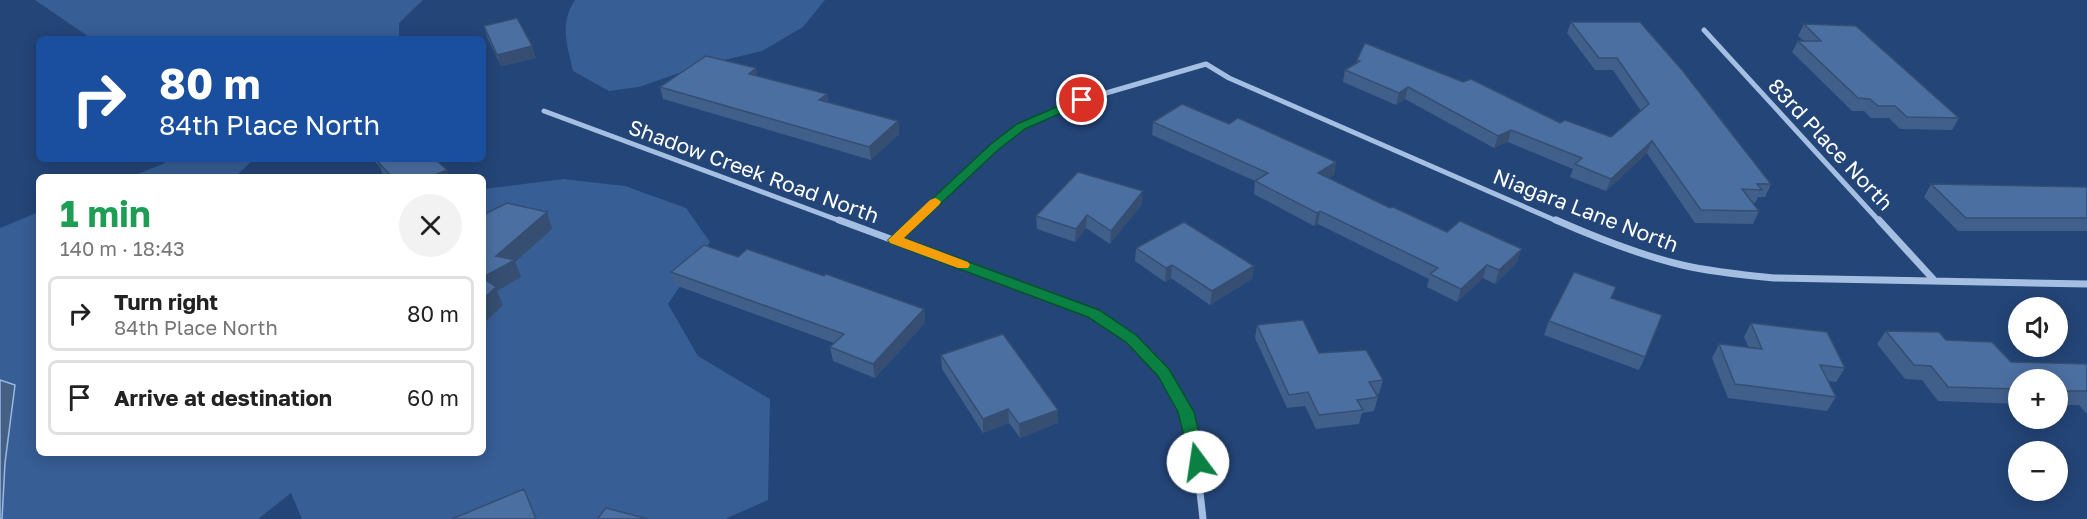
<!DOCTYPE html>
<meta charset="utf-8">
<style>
:root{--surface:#fff;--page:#f2f2f2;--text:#222;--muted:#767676;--line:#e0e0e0}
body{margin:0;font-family:"Golos Text",sans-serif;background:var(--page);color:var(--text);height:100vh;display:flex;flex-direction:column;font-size:22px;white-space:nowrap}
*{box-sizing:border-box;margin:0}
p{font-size:20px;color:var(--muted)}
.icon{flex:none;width:33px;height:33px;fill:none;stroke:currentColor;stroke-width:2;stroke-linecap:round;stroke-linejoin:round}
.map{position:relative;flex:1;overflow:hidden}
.drawer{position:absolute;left:36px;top:174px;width:450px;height:282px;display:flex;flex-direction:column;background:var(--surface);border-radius:9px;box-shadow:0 3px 15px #0003}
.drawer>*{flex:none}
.hud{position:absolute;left:36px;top:36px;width:450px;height:126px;border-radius:9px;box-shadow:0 3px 15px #0003;background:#1a4fa0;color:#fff;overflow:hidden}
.fabs{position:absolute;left:2008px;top:297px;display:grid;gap:12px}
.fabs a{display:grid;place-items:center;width:60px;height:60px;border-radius:50%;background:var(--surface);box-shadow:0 3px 15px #0003;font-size:30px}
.pin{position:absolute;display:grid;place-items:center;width:51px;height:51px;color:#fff;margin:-26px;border:3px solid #fff;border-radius:50%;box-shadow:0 2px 6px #0007}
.me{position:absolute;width:66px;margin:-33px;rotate:346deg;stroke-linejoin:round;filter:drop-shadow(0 0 4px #0008)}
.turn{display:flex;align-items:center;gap:21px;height:126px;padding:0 24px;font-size:27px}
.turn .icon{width:78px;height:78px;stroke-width:2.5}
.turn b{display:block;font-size:42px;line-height:51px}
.round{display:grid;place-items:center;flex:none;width:63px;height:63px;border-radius:32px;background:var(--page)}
.headline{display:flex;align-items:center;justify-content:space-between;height:102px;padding:0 24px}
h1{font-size:36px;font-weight:700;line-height:45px;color:#1e9e55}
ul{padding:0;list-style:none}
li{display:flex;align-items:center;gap:18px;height:75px;margin:0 12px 9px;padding:0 12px;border:3px solid var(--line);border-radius:9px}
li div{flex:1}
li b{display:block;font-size:22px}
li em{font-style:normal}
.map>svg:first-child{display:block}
.green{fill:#375e95}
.water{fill:#465f84;stroke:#99b9e4;stroke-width:1.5}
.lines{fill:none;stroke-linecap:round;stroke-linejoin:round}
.street-far1{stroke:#a5bfe3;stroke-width:5}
.street{stroke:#a5bfe3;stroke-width:7}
.wall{fill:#415f8b}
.shaded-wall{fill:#354e71}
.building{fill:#4c6fa2;stroke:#354e71;stroke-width:1.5}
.route{fill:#0b8043;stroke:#07532c;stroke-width:1.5}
.slow{fill:#f59e0b}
.labels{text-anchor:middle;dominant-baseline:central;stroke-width:6;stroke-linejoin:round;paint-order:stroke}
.street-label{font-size:21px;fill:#fff;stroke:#244578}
</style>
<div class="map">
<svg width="2087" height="519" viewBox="0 0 2087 519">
<rect width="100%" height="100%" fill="#244578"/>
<!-- green -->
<path class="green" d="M 35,0 L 423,0 L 399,23 L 399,39 L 92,39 Z
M 575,0 L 825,0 L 803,27 L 762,51 L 699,66 L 639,87 L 609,91 L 573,71 C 567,44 559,25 575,0 Z
M 169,159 L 254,159 L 235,177 L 130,177 L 163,164 Z
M 563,179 L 625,186 L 686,208 L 710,242 L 668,304 L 698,356 L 770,399 L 768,500 L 725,519 L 302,519 L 291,493 L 258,519 L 0,519 L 0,228 L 39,212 L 39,453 L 483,453 L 483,189 Z"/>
<!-- water -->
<path class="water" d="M 0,380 L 15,385 L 5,463 L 2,519 L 0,519 Z"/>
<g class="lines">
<!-- street-far1 -->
<path class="street-far1" d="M 1704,30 L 1880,222
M 544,111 L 843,222
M 915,222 L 995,146 L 1021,126 L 1082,100 L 1206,64 L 1229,78 L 1559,222"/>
<!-- street -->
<path class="street" d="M 839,220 L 1093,314 C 1181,367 1193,422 1203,519
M 1556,220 C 1597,238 1639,255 1682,265 C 1712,272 1743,275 1774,278 L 2087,284
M 1879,220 L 1934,280
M 895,240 L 916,220"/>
</g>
<!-- wall -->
<path class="wall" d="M 1571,22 L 1640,22 L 1771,184 L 1765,197 L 1758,197 L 1755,203 L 1752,203 L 1759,211 L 1753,224 L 1695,223 L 1647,153 L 1606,191 L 1570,177 L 1573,169 L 1508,142 L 1494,148 L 1405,99 L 1396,105 L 1343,82 L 1345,70 L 1356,63 L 1357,60 L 1560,123 L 1611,137 L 1641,111 L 1613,70 L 1595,70 L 1567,33 Z
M 1804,24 L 1959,118 L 1952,130 L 1900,129 L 1889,118 L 1871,118 L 1864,111 L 1852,111 L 1792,52 L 1798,41 L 1804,41 L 1798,36 Z
M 484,26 L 536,58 L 501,66 L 487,37 Z
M 758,76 L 827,94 L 828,102 L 898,121 L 899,134 L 871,160 L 663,99 L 660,87 Z
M 1153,122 L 1229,124 L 1336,162 L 1334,175 L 1329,178 L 1390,208 L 1517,262 L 1495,284 L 1483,278 L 1457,302 L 1427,287 L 1429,279 L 1318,224 L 1314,226 L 1254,194 L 1255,181 L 1152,135 Z
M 372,159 L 435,159 L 450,177 L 386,177 L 383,175 L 380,167 Z
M 1931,184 L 2087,187 L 2087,231 L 1958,231 L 1924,197 Z
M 1142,204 L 1110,244 L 1086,228 L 1075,242 L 1037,229 L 1036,216 Z
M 1136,248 L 1254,266 L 1252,279 L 1210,305 L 1171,278 L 1165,282 L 1135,261 Z
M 738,257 L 824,276 L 924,309 L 925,323 L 875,378 L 833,361 L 830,347 L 834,343 L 675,285 L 671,272 Z
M 1611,298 L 1645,357 L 1639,370 L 1544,335 L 1549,321 Z
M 1751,323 L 1845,368 L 1836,382 L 1828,381 L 1836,397 L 1827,411 L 1728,398 L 1712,358 L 1719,344 L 1749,348 L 1744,337 Z
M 1257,325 L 1383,380 L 1379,394 L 1376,394 L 1378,397 L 1374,411 L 1362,413 L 1359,424 L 1316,429 L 1305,406 L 1287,408 L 1255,338 Z
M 1886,331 L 1946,340 L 2011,362 L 2087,364 L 2087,414 L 2079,405 L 2058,405 L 2058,380 L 2019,380 L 2019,404 L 1938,401 L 1922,380 L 1905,379 L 1877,344 Z
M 941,355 L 1058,423 L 1020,438 L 1009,423 L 983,433 L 942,369 Z"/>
<!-- shaded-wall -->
<path class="shaded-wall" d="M 532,46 L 536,58 L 501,66 L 497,55 Z
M 756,68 L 758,80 L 749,74 Z
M 1408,87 L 1405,99 L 1396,105 L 1399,93 Z
M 827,94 L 828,106 L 819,100 Z
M 898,121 L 899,134 L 871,160 L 869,147 Z
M 1511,130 L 1508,142 L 1494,148 L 1498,136 Z
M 1652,141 L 1647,153 L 1606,191 L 1611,179 Z
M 1336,162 L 1334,175 L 1316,186 L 1318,173 Z
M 447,170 L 450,177 L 430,177 Z
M 1143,191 L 1142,204 L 1110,244 L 1111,231 Z
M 1320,211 L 1318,224 L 1314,226 L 1317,213 Z
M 547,212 L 552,229 L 515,262 L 521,277 L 497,291 L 503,305 L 484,323 L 483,320 L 483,277 L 496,256 Z
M 1087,215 L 1086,228 L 1075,242 L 1076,229 Z
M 1522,249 L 1517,262 L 1495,284 L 1499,270 Z
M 1172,265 L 1171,278 L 1165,282 L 1166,268 Z
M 1487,265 L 1483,278 L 1457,302 L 1461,289 Z
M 1254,266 L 1252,279 L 1210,305 L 1212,291 Z
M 924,309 L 925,323 L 875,378 L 873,364 Z
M 1008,409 L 1009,423 L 983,433 L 983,419 Z
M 1058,410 L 1058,423 L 1020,438 L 1019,424 Z"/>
<!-- building -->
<path class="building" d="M 517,18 L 532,46 L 497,55 L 484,26 Z
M 1571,22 L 1640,22 L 1682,70 L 1771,184 L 1757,184 L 1762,190 L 1742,189 L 1759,211 L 1701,210 L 1652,141 L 1611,179 L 1575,164 L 1582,158 L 1511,130 L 1498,136 L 1408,87 L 1399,93 L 1345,70 L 1360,61 L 1357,60 L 1365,43 L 1463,82 L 1471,79 L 1560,123 L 1565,120 L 1611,137 L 1649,104 L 1617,58 L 1599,58 Z
M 1804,24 L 1856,26 L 1959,118 L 1907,117 L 1895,106 L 1878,106 L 1870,99 L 1858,98 L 1798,41 L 1821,41 Z
M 706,56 L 756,68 L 749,74 L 827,94 L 819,100 L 898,121 L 869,147 L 660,87 Z
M 1182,104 L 1229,124 L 1238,118 L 1336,162 L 1318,173 L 1390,208 L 1393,207 L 1447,232 L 1460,221 L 1522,249 L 1499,270 L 1487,265 L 1461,289 L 1430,274 L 1438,268 L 1320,211 L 1317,213 L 1255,181 L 1268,173 L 1153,122 Z
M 379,159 L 435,159 L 447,170 L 430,177 L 392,177 L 378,162 L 381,161 Z
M 1078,172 L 1143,191 L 1111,231 L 1087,215 L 1076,229 L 1036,216 Z
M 1931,184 L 2087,187 L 2087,218 L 1966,218 Z
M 507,203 L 547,212 L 496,256 L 515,260 L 483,277 L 483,215 Z
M 1184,222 L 1254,266 L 1212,291 L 1172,265 L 1166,268 L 1136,248 Z
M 704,245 L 738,257 L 747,249 L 824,276 L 826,274 L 924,309 L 873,364 L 830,347 L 844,334 L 671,272 Z
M 1574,272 L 1616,287 L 1611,298 L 1662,315 L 1645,357 L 1549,321 Z
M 483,278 L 496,287 L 483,299 Z
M 1303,320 L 1319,353 L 1366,350 L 1383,380 L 1369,382 L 1378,397 L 1357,400 L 1363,410 L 1319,415 L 1308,392 L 1289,395 L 1257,325 Z
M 1751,323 L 1827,332 L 1845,368 L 1820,365 L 1836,397 L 1735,384 L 1719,344 L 1762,349 Z
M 1886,331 L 1939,332 L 1946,340 L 1992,342 L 2011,362 L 2087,364 L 2087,391 L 2058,391 L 2058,380 L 2019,380 L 2019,389 L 1948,387 L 1931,366 L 1914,365 Z
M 1003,334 L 1058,410 L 1019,424 L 1008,409 L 983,419 L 941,355 Z
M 524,489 L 536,519 L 452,519 Z
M 606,508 L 648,519 L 597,519 Z"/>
<!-- route -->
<path class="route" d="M 1082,96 L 1086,97 L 1086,102 L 1025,129 L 999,149 L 904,238 L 1099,310 L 1136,335 L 1169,369 L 1194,412 L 1206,462 L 1204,467 L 1198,468 L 1192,467 L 1178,412 L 1158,376 L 1126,342 L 1088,317 L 890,243 L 888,240 L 991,144 L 1017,124 Z"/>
<!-- slow -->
<path class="slow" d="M 935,198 L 939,200 L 941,202 L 939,205 L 904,238 L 968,262 L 970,265 L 968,268 L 958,268 L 890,243 L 888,240 L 930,200 Z"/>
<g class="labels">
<!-- street labels -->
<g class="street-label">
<text transform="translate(1831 144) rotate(47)">83rd Place North</text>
<text transform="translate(754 171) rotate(20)">Shadow Creek Road North</text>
<text transform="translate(1586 210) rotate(21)">Niagara Lane North</text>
</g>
</g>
</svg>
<div class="fabs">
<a><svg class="icon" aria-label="sound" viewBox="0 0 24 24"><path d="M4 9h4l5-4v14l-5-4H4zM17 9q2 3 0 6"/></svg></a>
<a>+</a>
<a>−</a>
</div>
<div class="pin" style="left:1082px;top:100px;background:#d93025"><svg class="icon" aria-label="arrive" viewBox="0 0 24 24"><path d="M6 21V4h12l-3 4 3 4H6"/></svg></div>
<svg class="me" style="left:1198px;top:462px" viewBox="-20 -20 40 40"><circle r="19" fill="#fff"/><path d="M0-13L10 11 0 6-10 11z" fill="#0b8043"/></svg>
<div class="hud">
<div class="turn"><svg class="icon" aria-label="right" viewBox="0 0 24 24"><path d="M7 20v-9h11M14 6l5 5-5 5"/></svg><div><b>80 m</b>84th Place North</div></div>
</div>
<section class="drawer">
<div class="headline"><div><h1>1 min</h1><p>140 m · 18:43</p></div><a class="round"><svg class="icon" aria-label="close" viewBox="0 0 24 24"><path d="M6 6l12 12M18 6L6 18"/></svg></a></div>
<ul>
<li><svg class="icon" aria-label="right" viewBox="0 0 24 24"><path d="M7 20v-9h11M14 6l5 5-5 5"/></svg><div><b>Turn right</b><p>84th Place North</p></div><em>80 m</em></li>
<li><svg class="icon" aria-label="arrive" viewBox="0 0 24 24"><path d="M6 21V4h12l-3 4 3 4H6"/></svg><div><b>Arrive at destination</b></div><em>60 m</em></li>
</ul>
</section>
</div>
